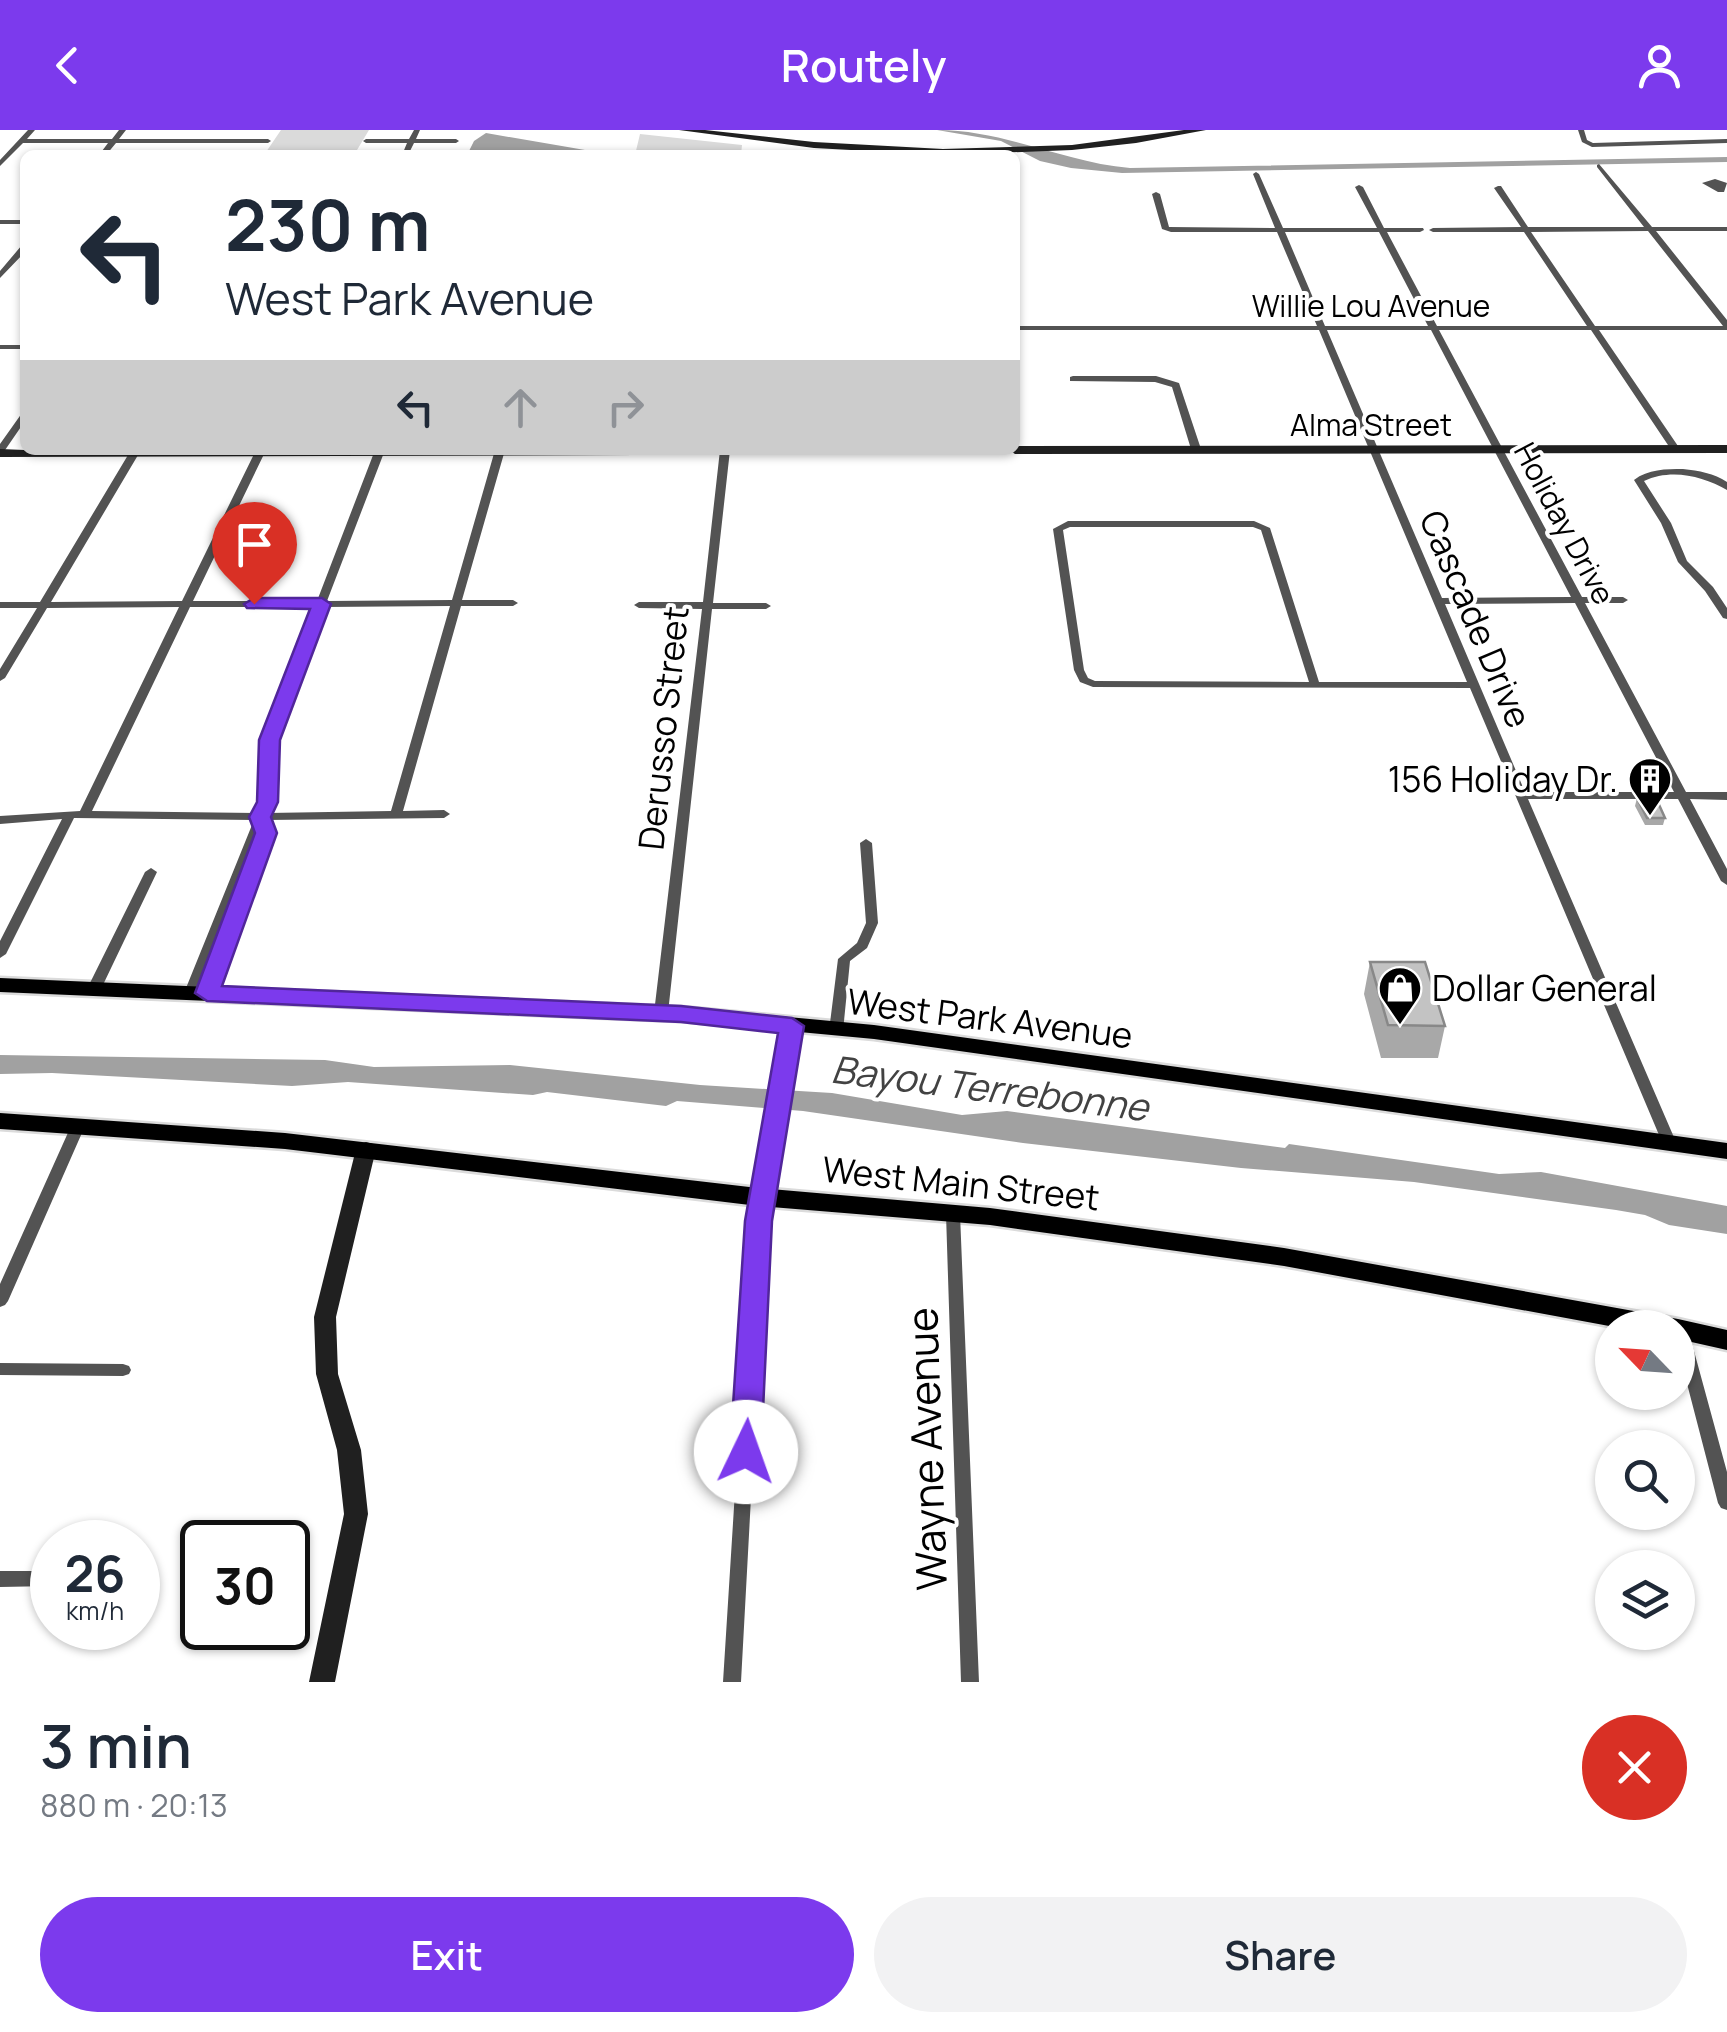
<!DOCTYPE html>
<meta charset="utf-8">
<style>
:root{--surface:#fff;--page:#f2f2f3;--text:#1f2937;--muted:#747a83;--accent:#7c3aed}
body{margin:0;font-family:Manrope,sans-serif;background:var(--page);color:var(--text);height:100vh;display:flex;flex-direction:column;font-size:38px;white-space:nowrap}
*{box-sizing:border-box;margin:0}
p{font-size:32px;color:var(--muted)}
.icon{flex:none;width:55px;height:55px;fill:none;stroke:currentColor;stroke-width:2;stroke-linecap:round;stroke-linejoin:round}
.map{position:relative;height:1552px;overflow:hidden}
.side{display:flex;flex-direction:column;background:var(--surface);flex:1}
.side>*{flex:none}
.banner{position:absolute;left:20px;top:20px;width:1000px;height:305px;border-radius:15px;box-shadow:0 2px 8px #0004;background:#fff;color:var(--text);overflow:hidden}
.needle{width:65px;rotate:295deg}
.fabs{position:absolute;left:1595px;top:1180px;display:grid;gap:20px}
.fabs a{display:grid;place-items:center;width:100px;height:100px;border-radius:50%;background:var(--surface);box-shadow:0 2px 8px #0004;font-size:50px}
.speed{position:absolute;left:30px;top:1390px;display:flex;gap:20px;font-size:50px;font-weight:700;text-align:center}
.speed>*{display:grid;place-content:center;width:130px;height:130px;border-radius:50%;background:var(--surface);box-shadow:0 2px 8px #0004;line-height:1}
.speed small{font-size:25px;font-weight:400}
.speed .limit{border:5px solid #111;border-radius:15px;background:#fff;color:#111}
.pin{position:absolute;display:grid;place-items:center;width:85px;height:85px;color:#fff;margin:-102px -42px;border-radius:50% 50% 50% 0;rotate:-45deg;box-shadow:0 0 10px #0007}
.pin .icon{rotate:45deg}
.me{position:absolute;width:110px;margin:-55px;rotate:3deg;stroke-linejoin:round;filter:drop-shadow(0 0 8px #0008)}
.turn{display:flex;align-items:center;gap:35px;height:210px;padding:0 40px;font-size:45px}
.turn .icon{width:130px;height:130px;stroke-width:2.5}
.turn b{display:block;font-size:70px;line-height:85px}
.lanes{display:flex;align-items:center;height:95px;padding:0 40px;background:#0003;justify-content:center;gap:50px;direction:ltr}
.lanes .off{opacity:.35}
.round{display:grid;place-items:center;flex:none;width:105px;height:105px;border-radius:52px;background:var(--page)}
.head{display:flex;align-items:center;justify-content:space-between;height:170px;padding:0 40px}
h1{font-size:60px;font-weight:600;line-height:75px}
.button{display:flex;gap:20px;margin-top:auto;padding:20px 40px}
.button a{flex:1;height:115px;border-radius:60px;background:var(--accent);color:#fff;font-size:40px;font-weight:600;line-height:115px;text-align:center}
.button a+a{background:var(--page);color:var(--text)}
header{display:flex;justify-content:space-between;align-items:center;height:130px;padding:0 40px;background:var(--accent);color:#fff;font-size:45px;font-weight:600}
.map>svg:first-child{display:block}
.green{fill:#dadada}
.water{fill:#a1a1a1}
.lines{fill:none;stroke-linecap:round;stroke-linejoin:round}
.primary-casing{stroke:#dbdbdb;stroke-width:5}
.street{fill:#535353;fill-rule:evenodd}
.secondary{fill:#202020;fill-rule:evenodd}
.primary{fill:#000;fill-rule:evenodd}
.wall{fill:#a8a8a8}
.building{fill:#c3c3c3;stroke:#888;stroke-width:2.5}
.route{fill:#7c3aed;stroke:#51269a;stroke-width:2.5}
.labels{text-anchor:middle;dominant-baseline:central;stroke-width:8;stroke-linejoin:round;paint-order:stroke}
.far-street-label{font-size:30px;fill:#000;stroke:#fff}
.street-label{font-size:35px;fill:#000;stroke:#fff}
.poi-label{font-size:35px;fill:#000;stroke:#fff;text-anchor:end}
.water-label{font-size:38px;font-style:italic;fill:#424242;stroke:#fff}
.near-street-label{font-size:42px;fill:#000;stroke:#fff}
</style>
<header><svg class="icon" aria-label="back" viewBox="0 0 24 24"><path d="M15 5l-7 7 7 7"/></svg>Routely<svg class="icon" aria-label="person" viewBox="0 0 24 24"><circle cx="12" cy="8" r="4"/><path d="M4 21q1-7 8-7t8 7"/></svg></header>
<div class="map">
<svg width="1727" height="1552" viewBox="0 0 1727 1552">
<rect width="100%" height="100%" fill="#fff"/>
<!-- green -->
<path class="green" d="M 281,0 L 369,0 L 354,25 L 264,25 Z
M 640,4 L 742,15 L 741,25 L 635,25 Z"/>
<!-- water -->
<path class="water" d="M 937,0 C 1005,0 1063,32 1130,38 L 1727,27 L 1727,32 L 1122,43 L 1071,38 L 1040,31 L 1001,11 Z
M 486,3 L 614,25 L 467,25 L 474,11 Z
M 0,925 L 325,930 L 374,937 L 510,935 L 700,955 L 832,963 L 962,985 L 1007,981 L 1285,1018 L 1289,1014 L 1499,1044 L 1541,1042 L 1727,1076 L 1727,1104 L 1669,1095 L 1645,1085 L 1616,1080 L 1414,1052 L 1241,1038 L 1023,1013 L 803,981 L 677,971 L 666,976 L 547,962 L 533,965 L 348,952 L 292,956 L 52,943 L 0,944 Z"/>
<g class="lines">
<!-- primary casing -->
<g class="primary-casing">
<path id="primary" d="M 0,848 L 681,877 L 874,895 L 1727,1013 L 1727,1029 L 874,909 L 681,891 L 0,862 Z
M 0,983 L 285,1003 L 758,1058 L 990,1078 L 1284,1118 L 1678,1189 L 1727,1200 L 1727,1220 L 1678,1209 L 1678,1198 L 1620,1198 L 1284,1136 L 990,1095 L 758,1076 L 285,1019 L 0,999 Z"/>
</g>
<!-- street -->
<path class="street" d="M 28,0 L 35,0 L 27,9 L 112,9 L 119,0 L 126,0 L 119,9 L 268,9 L 271,11 L 268,13 L 116,13 L 106,25 L 99,25 L 108,13 L 23,13 L 0,36 L 0,30 Z
M 414,0 L 420,0 L 416,9 L 456,9 L 459,11 L 456,13 L 414,13 L 408,25 L 402,25 L 407,13 L 366,13 L 363,11 L 366,9 L 409,9 Z
M 1578,0 L 1584,0 L 1587,10 L 1593,13 L 1727,9 L 1727,13 L 1592,17 L 1582,12 Z
M 898,21 L 901,23 L 900,25 L 894,25 Z
M 1599,34 L 1652,97 L 1727,97 L 1727,101 L 1656,101 L 1727,190 L 1727,200 L 1599,200 L 1680,319 L 1678,321 L 1672,321 L 1591,200 L 1439,200 L 1582,467 L 1623,467 L 1628,470 L 1623,473 L 1585,473 L 1686,662 L 1727,662 L 1727,670 L 1690,669 L 1727,739 L 1727,755 L 1721,751 L 1678,669 L 1528,669 L 1676,1012 L 1674,1016 L 1664,1016 L 1662,1012 L 1470,558 L 1093,557 L 1080,552 L 1074,540 L 1053,399 L 1068,391 L 1254,391 L 1270,398 L 1319,552 L 1467,552 L 1319,200 L 1015,200 L 1015,196 L 1317,196 L 1277,102 L 1171,102 L 1162,99 L 1152,64 L 1156,62 L 1160,64 L 1169,97 L 1275,98 L 1253,44 L 1256,42 L 1259,44 L 1283,98 L 1377,98 L 1355,57 L 1359,55 L 1363,57 L 1384,98 L 1423,98 L 1424,100 L 1420,102 L 1387,102 L 1437,196 L 1587,196 L 1524,102 L 1433,102 L 1429,100 L 1433,98 L 1521,97 L 1494,58 L 1498,56 L 1501,56 L 1528,97 L 1644,97 L 1597,37 L 1597,35 ZM 1648,101 L 1723,196 L 1595,196 L 1531,102 ZM 1285,102 L 1379,102 L 1428,196 L 1325,196 ZM 1327,200 L 1431,200 L 1571,467 L 1442,468 ZM 1070,397 L 1253,397 L 1261,400 L 1309,552 L 1095,551 L 1088,548 L 1084,540 L 1063,400 ZM 1575,473 L 1674,662 L 1525,662 L 1445,474 Z
M 1715,49 L 1727,53 L 1724,62 L 1718,62 L 1702,53 Z
M 0,90 L 25,90 L 25,94 L 0,94 Z
M 22,115 L 25,115 L 25,122 L 0,148 L 0,141 Z
M 0,215 L 25,215 L 25,219 L 0,219 Z
M 1073,246 L 1156,246 L 1179,253 L 1201,319 L 1196,322 L 1191,319 L 1172,257 L 1155,252 L 1070,251 L 1070,247 Z
M 25,282 L 25,291 L 3,323 L 0,324 L 0,314 L 22,283 Z
M 131,320 L 141,320 L 51,472 L 182,471 L 256,320 L 266,320 L 193,471 L 317,471 L 375,320 L 385,320 L 327,471 L 452,470 L 495,320 L 505,320 L 462,470 L 513,470 L 518,473 L 513,476 L 461,476 L 403,681 L 444,680 L 450,684 L 444,688 L 267,690 L 272,703 L 214,863 L 207,867 L 200,863 L 249,731 L 198,863 L 191,867 L 184,863 L 254,690 L 74,688 L 6,824 L 0,828 L 0,811 L 62,689 L 0,694 L 0,686 L 80,681 L 179,477 L 47,478 L 5,548 L 0,551 L 0,539 L 37,478 L 0,478 L 0,472 L 40,472 ZM 450,476 L 391,681 L 268,683 L 273,672 L 278,600 L 325,477 ZM 190,477 L 314,477 L 266,600 L 261,672 L 257,683 L 92,681 Z
M 720,320 L 730,320 L 713,473 L 766,473 L 771,476 L 766,479 L 712,479 L 668,883 L 661,887 L 654,883 L 702,479 L 639,478 L 634,475 L 639,472 L 703,472 Z
M 1683,339 C 1699,341 1714,343 1727,352 L 1727,360 C 1703,346 1671,338 1644,351 L 1671,393 L 1687,431 L 1713,457 L 1727,478 L 1727,489 L 1723,488 L 1705,461 L 1678,432 L 1661,393 L 1634,350 C 1648,339 1666,339 1683,339 Z
M 866,709 L 872,713 L 878,793 L 867,818 L 850,831 L 843,901 L 836,905 L 829,901 L 838,829 L 857,813 L 866,793 L 860,713 Z
M 151,738 L 157,742 L 101,859 L 99,862 L 89,862 L 87,859 L 145,742 Z
M 791,892 L 798,896 L 766,1091 L 741,1552 L 723,1552 L 752,1091 L 784,896 Z
M 78,991 L 83,993 L 85,996 L 8,1171 L 5,1175 L 0,1177 L 0,1154 L 71,996 L 73,993 Z
M 953,1079 L 958,1080 L 960,1084 L 979,1552 L 961,1552 L 946,1084 L 948,1080 Z
M 1680,1193 L 1686,1195 L 1688,1199 L 1727,1342 L 1727,1380 L 1721,1378 L 1718,1373 L 1678,1219 L 1678,1198 L 1673,1198 Z
M 0,1233 L 123,1234 L 129,1236 L 131,1240 L 129,1244 L 123,1246 L 0,1245 Z
M 0,1441 L 51,1441 L 52,1456 L 0,1457 Z"/>
<!-- secondary -->
<path class="secondary" d="M 679,0 L 705,0 L 814,12 L 943,19 L 1072,15 L 1184,0 L 1206,0 L 1136,13 L 1072,20 L 943,25 L 814,18 Z
M 1727,315 L 1727,323 L 1015,324 L 1009,320 L 1015,320 L 1015,316 Z
M 0,319 L 25,320 L 952,320 L 946,324 L 0,327 Z
M 366,1012 L 373,1014 L 376,1019 L 336,1187 L 338,1244 L 361,1320 L 368,1384 L 335,1552 L 309,1552 L 344,1384 L 337,1320 L 316,1244 L 314,1187 L 356,1019 L 359,1014 Z"/>
<!-- primary -->
<use href="#primary" class="primary"/>
</g>
<!-- wall -->
<path class="wall" d="M 1637,668 L 1665,688 L 1663,695 L 1645,695 L 1635,676 Z
M 1370,832 L 1445,896 L 1438,928 L 1381,928 L 1364,864 Z"/>
<!-- building -->
<path class="building" d="M 1637,668 L 1656,668 L 1665,688 L 1647,688 Z
M 1370,832 L 1425,832 L 1445,896 L 1388,895 Z"/>
<!-- route -->
<path class="route" d="M 254,468 L 322,468 L 331,474 L 280,610 L 278,672 L 271,687 L 277,703 L 222,856 L 681,876 L 792,888 L 804,896 L 772,1091 L 761,1322 L 756,1330 L 746,1334 L 735,1330 L 730,1322 L 745,1091 L 778,903 L 681,892 L 207,871 L 195,863 L 255,703 L 249,687 L 257,672 L 259,610 L 310,479 L 247,478 L 244,474 Z"/>
<!-- icons -->
<defs>
<g id="building-pin" transform="scale(2.25)"><path d="M0 17L-7.5 6A9.5 9.5 0 1 1 7.5 6Z" fill="#000" stroke="#fff"/><path d="M-4-6H4V6H1V3H-1V6H-4ZM-2.5-4.3h1.7v1.8h-1.7ZM.8-4.3h1.7v1.8H.8ZM-2.5-1h1.7V.8h-1.7ZM.8-1h1.7V.8H.8Z" fill="#fff"/></g>
<g id="shop-pin" transform="scale(2.25)"><path d="M0 17L-7.5 6A9.5 9.5 0 1 1 7.5 6Z" fill="#000" stroke="#fff"/><path d="M-5-2.5h2.3a2.7 3.5 0 0 1 5.4 0H5L5.5 6h-11ZM-1.5-2.5h3a1.5 2.3 0 0 0-3 0Z" fill="#fff"/></g>
</defs>
<g fill-rule="evenodd">
<use href="#building-pin" x="1650" y="649"/>
<use href="#shop-pin" x="1400" y="858"/>
</g>
<g class="labels">
<!-- far-street labels -->
<g class="far-street-label">
<text x="1371" y="175">Willie Lou Avenue</text>
<text x="1371" y="294">Alma Street</text>
<text transform="translate(1565 393) rotate(62)">Holiday Drive</text>
</g>
<!-- street labels -->
<g class="street-label">
<text transform="translate(1476 489) rotate(67)">Cascade Drive</text>
<text transform="translate(663 598) rotate(-84)">Derusso Street</text>
<text transform="translate(990 888) rotate(7)">West Park Avenue</text>
<text transform="translate(961 1053) rotate(6)">West Main Street</text>
</g>
<!-- poi labels -->
<g class="poi-label">
<text x="1618" y="649">156 Holiday Dr.</text>
<text x="1432" y="858" text-anchor="start">Dollar General</text>
</g>
<!-- water labels -->
<g class="water-label">
<text transform="translate(990 957) rotate(7)">Bayou Terrebonne</text>
</g>
<!-- near-street labels -->
<g class="near-street-label">
<text transform="translate(926 1319) rotate(-92)">Wayne Avenue</text>
</g>
</g>
</svg>
<div class="fabs">
<a><svg class="needle" viewBox="-14 -14 28 28"><path d="M0-13l5 13h-10z" fill="#e53935"/><path d="M0 13l5-13h-10z" fill="#747a83"/></svg></a>
<a><svg class="icon" aria-label="search" viewBox="0 0 24 24"><circle cx="10" cy="10" r="6"/><path d="M15 15l6 6"/></svg></a>
<a><svg class="icon" aria-label="layers" viewBox="0 0 24 24"><path d="M12 4l9 5-9 5-9-5zM3 14l9 5 9-5"/></svg></a>
</div>
<div class="speed"><div>26<small>km/h</small></div><div class="limit">30</div></div>
<div class="pin" style="left:254px;top:474px;background:#d93025"><svg class="icon" aria-label="arrive" viewBox="0 0 24 24"><path d="M6 21V4h12l-3 4 3 4H6"/></svg></div>
<svg class="me" style="left:746px;top:1322px" viewBox="-20 -20 40 40"><circle r="19" fill="#fff"/><path d="M0-13L10 11 0 6-10 11z" fill="#7c3aed"/></svg>
<div class="banner">
<div class="turn"><svg class="icon" aria-label="left" viewBox="0 0 24 24"><path d="M17 20v-9H6M10 6l-5 5 5 5"/></svg><div><b>230 m</b>West Park Avenue</div></div>
<div class="lanes"><svg class="icon" aria-label="left" viewBox="0 0 24 24"><path d="M17 20v-9H6M10 6l-5 5 5 5"/></svg><svg class="icon off" aria-label="ahead" viewBox="0 0 24 24"><path d="M12 20V5M6 11l6-6 6 6"/></svg><svg class="icon off" aria-label="right" viewBox="0 0 24 24"><path d="M7 20v-9h11M14 6l5 5-5 5"/></svg></div>
</div>
</div>
<section class="side">
<div class="head"><div><h1>3 min</h1><p>880 m · 20:13</p></div><a class="round" style="background:#d93025;color:#fff"><svg class="icon" aria-label="close" viewBox="0 0 24 24"><path d="M6 6l12 12M18 6L6 18"/></svg></a></div>
<div class="button"><a>Exit</a><a>Share</a></div>
</section>
